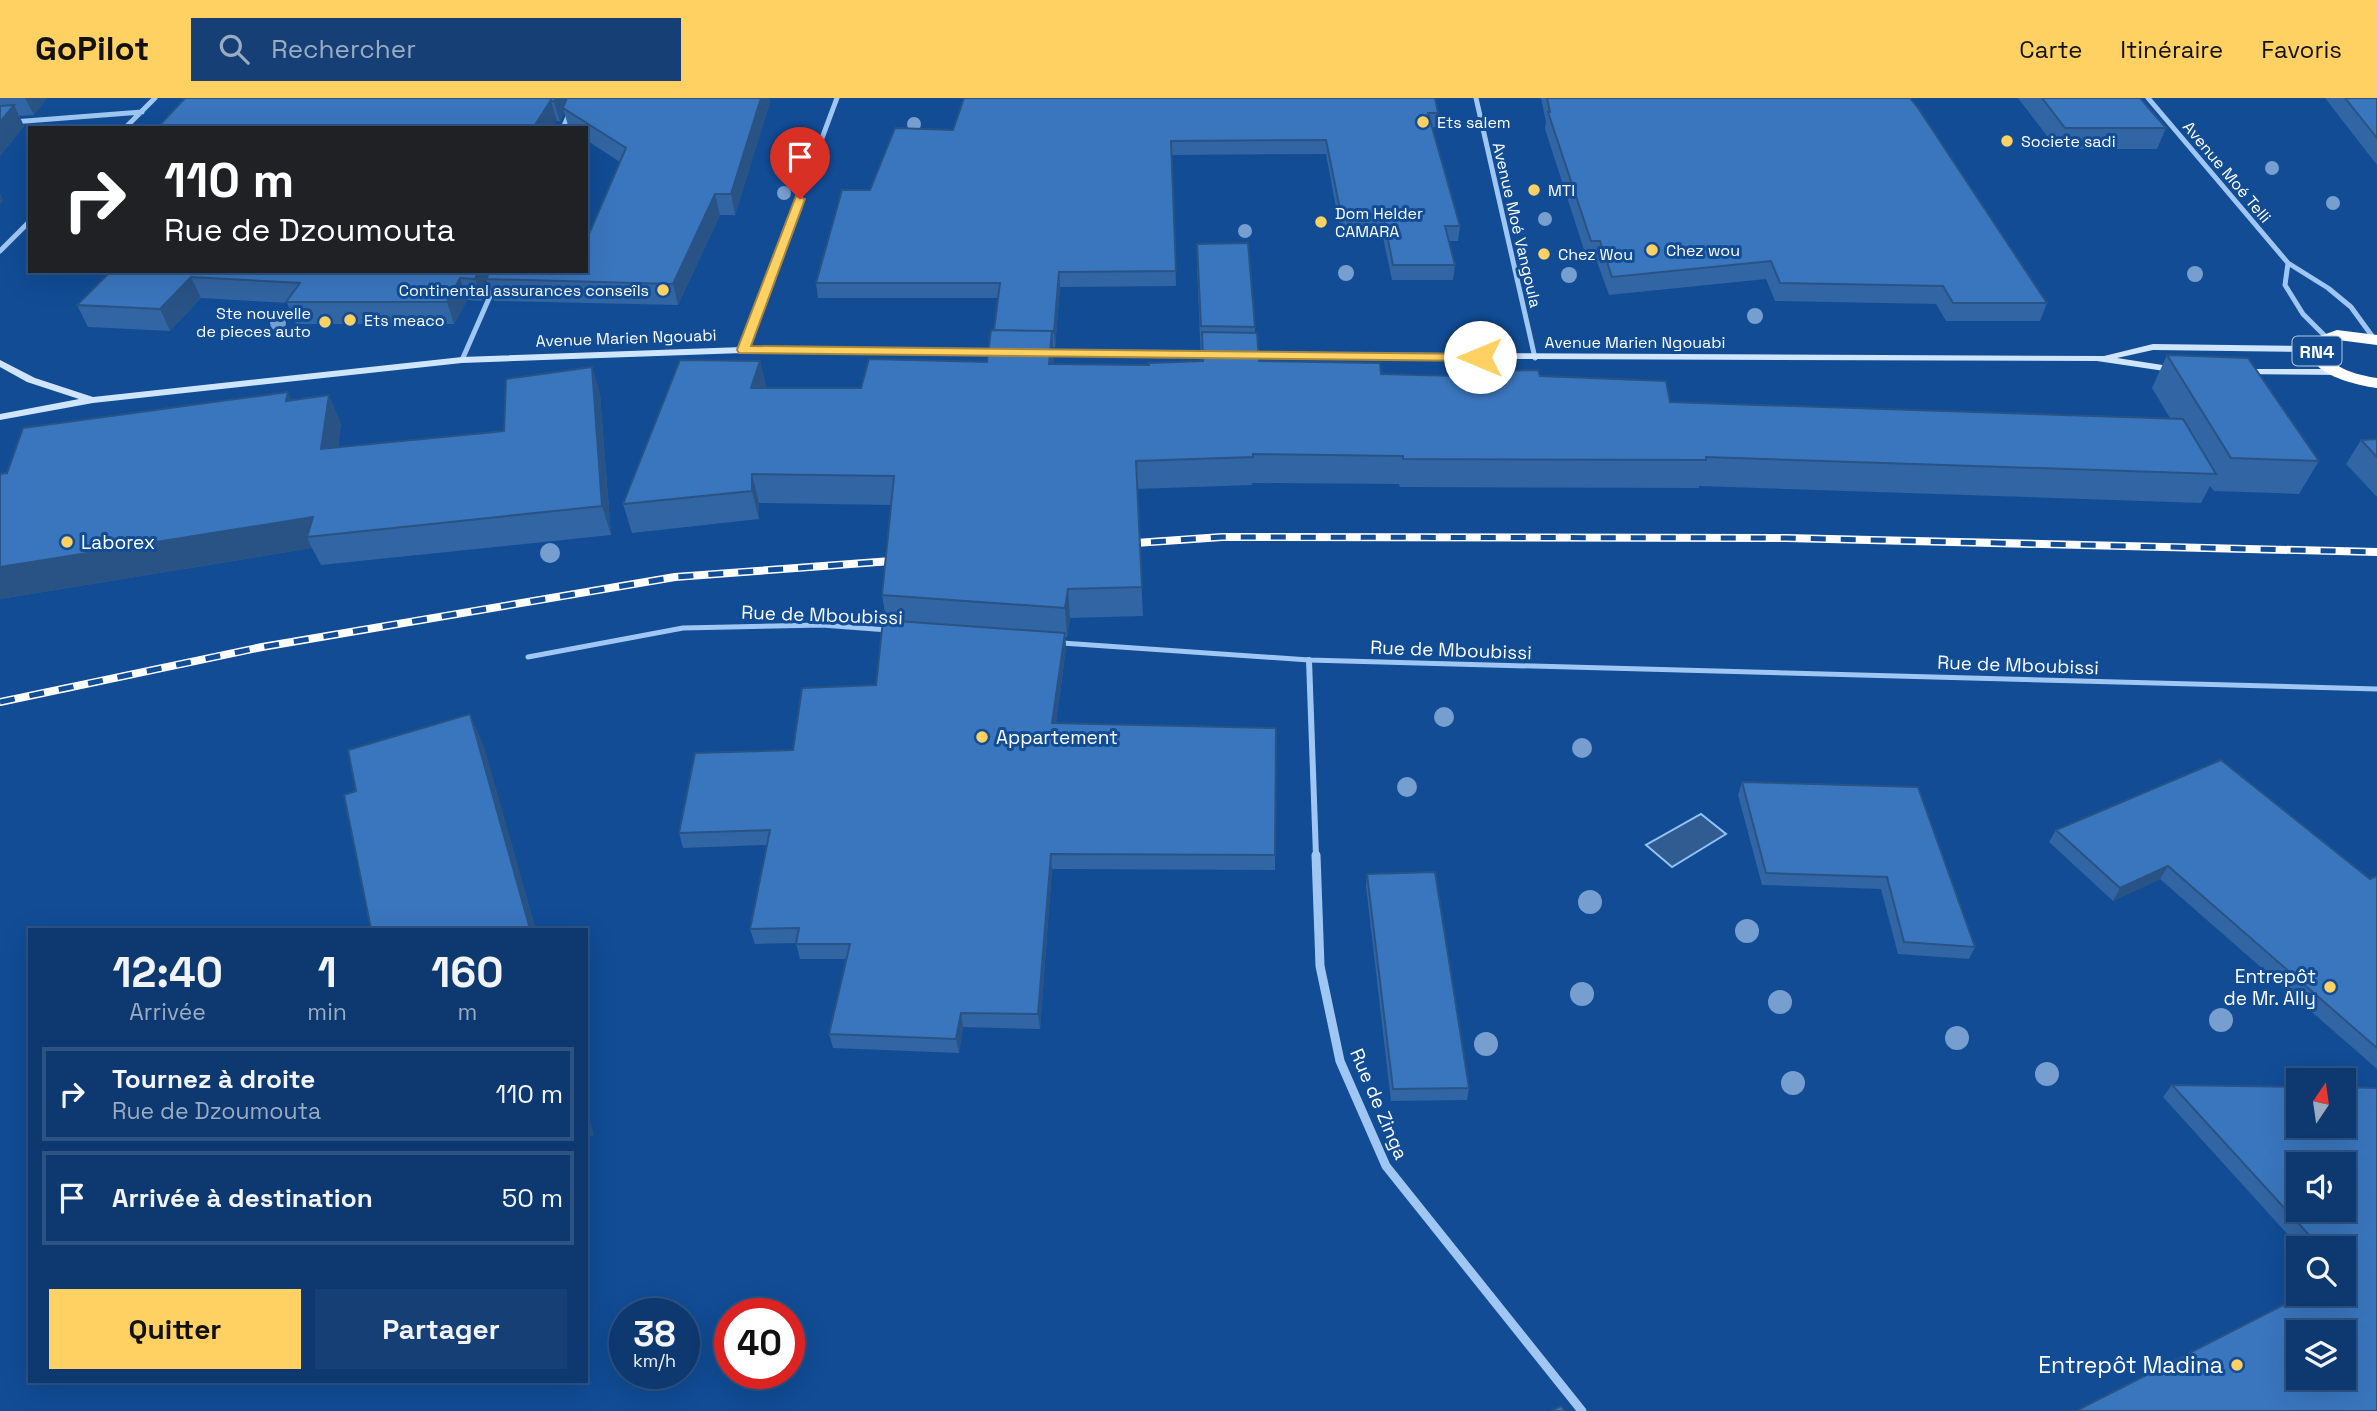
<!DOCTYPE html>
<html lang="fr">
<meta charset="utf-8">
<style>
:root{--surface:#0d3970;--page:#164075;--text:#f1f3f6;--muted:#9aacc3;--line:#2d5383;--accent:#ffd062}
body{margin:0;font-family:"Space Grotesk",sans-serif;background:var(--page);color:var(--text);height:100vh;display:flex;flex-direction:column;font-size:26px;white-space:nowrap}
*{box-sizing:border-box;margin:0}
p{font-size:23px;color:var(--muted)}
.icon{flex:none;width:38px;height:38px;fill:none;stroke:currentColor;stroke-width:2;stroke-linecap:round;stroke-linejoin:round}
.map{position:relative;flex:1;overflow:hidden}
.sheet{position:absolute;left:28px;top:830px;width:560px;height:455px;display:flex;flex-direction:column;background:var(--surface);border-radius:0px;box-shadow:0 7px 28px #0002,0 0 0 2px var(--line)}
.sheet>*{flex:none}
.banner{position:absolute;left:28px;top:28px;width:560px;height:147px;border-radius:0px;box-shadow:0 7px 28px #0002,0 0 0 2px var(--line);background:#202124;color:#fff;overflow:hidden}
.needle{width:46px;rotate:13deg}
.buttons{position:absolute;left:2286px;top:970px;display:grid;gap:14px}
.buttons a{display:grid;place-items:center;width:70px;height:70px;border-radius:0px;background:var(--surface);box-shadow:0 7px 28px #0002,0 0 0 2px var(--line);font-size:35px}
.speed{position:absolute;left:609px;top:1200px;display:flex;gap:14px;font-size:35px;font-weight:700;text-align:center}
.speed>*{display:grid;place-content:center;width:91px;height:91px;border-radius:50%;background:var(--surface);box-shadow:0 7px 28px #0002,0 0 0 2px var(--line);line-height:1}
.speed small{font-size:18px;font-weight:400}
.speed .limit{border:10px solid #d22;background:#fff;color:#111}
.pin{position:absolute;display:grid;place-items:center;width:60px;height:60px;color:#fff;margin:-72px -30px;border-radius:50% 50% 50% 0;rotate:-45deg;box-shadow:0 0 7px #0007}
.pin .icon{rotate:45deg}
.me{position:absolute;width:77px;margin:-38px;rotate:270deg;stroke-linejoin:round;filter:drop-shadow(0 0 5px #0008)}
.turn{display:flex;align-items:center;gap:24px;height:147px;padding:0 21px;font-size:32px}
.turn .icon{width:91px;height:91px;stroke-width:2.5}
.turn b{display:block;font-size:49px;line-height:60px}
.eta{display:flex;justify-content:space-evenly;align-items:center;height:119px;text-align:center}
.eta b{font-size:42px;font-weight:800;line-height:49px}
.action{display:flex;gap:14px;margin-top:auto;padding:14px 21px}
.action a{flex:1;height:80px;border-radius:0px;background:var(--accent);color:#111;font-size:28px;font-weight:800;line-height:80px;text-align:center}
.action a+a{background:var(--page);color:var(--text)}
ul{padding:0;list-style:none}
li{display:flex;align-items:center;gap:21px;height:94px;margin:0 14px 10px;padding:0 7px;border:4px solid var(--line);border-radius:0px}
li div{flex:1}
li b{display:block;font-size:26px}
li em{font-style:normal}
header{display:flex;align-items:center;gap:42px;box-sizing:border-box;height:98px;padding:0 35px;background:var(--accent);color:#111}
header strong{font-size:33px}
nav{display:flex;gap:38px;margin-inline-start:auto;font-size:24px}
.search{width:490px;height:63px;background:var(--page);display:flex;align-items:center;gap:18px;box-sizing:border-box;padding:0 24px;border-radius:0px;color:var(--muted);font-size:26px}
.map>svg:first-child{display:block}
.water{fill:#315c92;stroke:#92c2f7;stroke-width:2}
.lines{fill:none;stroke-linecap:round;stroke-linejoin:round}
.lane{stroke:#a0c7f3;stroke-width:5}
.street-far2{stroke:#a0c7f3;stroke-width:5}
.street-far1{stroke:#a0c7f3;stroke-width:6}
.street{stroke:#a0c7f3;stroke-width:9}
.secondary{fill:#cfe4fd;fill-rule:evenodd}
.highway{fill:#fff;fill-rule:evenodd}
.rail-casing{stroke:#fff;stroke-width:8}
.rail{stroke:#114c95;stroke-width:5;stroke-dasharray:15;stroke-linecap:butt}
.tree{fill:#769ece}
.wall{fill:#3265a3}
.shaded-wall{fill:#295385}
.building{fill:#3a76be;stroke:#295385;stroke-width:2;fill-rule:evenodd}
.route{fill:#ffd062;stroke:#a68740;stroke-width:2}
.poi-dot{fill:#ffd062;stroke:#114c95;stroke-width:2.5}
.labels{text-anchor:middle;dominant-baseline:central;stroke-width:6;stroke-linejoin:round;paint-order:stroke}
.far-poi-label{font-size:16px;fill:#fff;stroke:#114c95;text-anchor:start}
.far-street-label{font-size:16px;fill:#fff;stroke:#114c95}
.shield{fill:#114c95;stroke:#b8c9df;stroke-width:2}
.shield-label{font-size:18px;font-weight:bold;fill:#fff}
.poi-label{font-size:19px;fill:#fff;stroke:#114c95;text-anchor:start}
.street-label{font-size:19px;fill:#fff;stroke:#114c95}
.near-poi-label{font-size:23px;fill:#fff;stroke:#114c95;text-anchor:end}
</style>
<header>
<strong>GoPilot</strong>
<div class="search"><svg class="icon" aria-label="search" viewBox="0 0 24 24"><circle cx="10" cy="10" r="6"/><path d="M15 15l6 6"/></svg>Rechercher</div>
<nav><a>Carte</a><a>Itinéraire</a><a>Favoris</a></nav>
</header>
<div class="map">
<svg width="2377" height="1313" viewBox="0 0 2377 1313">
<rect width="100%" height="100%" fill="#114c95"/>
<!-- water -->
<path class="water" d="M 1701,716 L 1726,736 L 1672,769 L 1646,747 Z"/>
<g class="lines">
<!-- lane -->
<path class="lane" d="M 1062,545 L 1309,562 L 2377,591
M 528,559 L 683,530 L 822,527 L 888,532"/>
<!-- street-far2 -->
<path class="street-far2" d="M 1476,0 L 1535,260
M 2148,0 L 2288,165 L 2328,190 L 2351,209 L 2375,242
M 0,25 L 142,14
M 125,30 L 155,0
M 563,30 L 576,0
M 0,153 L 30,123
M 2288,165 L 2285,187 L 2303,216 L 2326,239
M 743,252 L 837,0
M 462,262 L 501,173"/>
<!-- street-far1 -->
<path class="street-far1" d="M 1309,562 L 1316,758"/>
<!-- street -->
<path class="street" d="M 1316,757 L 1320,868 L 1340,963 L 1386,1068 L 1582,1313"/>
<!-- secondary -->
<path class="secondary" d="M 2153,246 L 2316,248 L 2321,251 L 2316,254 L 2153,252 L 2117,260 L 2182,270 L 2182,274 L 2178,275 L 2097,263 L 1240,260 L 1235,257 L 1240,254 L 2104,258 Z
M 743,249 L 1006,252 L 1011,255 L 1006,258 L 743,255 L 462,265 L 93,305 L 0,322 L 0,316 L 79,301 L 27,284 L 0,269 L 0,262 L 35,280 L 93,299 L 462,259 Z
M 1037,252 L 1220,254 L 1225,257 L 1220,260 L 1033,257 L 1033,253 Z
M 2240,271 L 2339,271 L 2344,274 L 2339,277 L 2236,276 L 2236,272 Z"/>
<!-- highway -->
<path class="highway" d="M 2337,232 L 2377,237 L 2377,247 L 2338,242 L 2326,247 C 2325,270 2358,277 2377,280 L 2377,290 C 2355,287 2297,274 2312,241 Z"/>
<!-- rail casing -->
<g class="rail-casing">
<path id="rail" d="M 1121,446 L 1222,439 L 1786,440 L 2377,454
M 0,604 L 262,549 L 675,479 L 905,462"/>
</g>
<!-- rail -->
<use href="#rail" class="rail"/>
</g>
<!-- trees -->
<g class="tree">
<circle cx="914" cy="26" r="7"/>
<circle cx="2272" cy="70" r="7"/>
<circle cx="784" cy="95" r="7"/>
<circle cx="2333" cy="105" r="7"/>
<circle cx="1545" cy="121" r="7"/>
<circle cx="1245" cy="133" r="7"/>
<circle cx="1346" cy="175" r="8"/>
<circle cx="2195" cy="176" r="8"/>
<circle cx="1569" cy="177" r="8"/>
<circle cx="1755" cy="218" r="8"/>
<circle cx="278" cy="225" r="8"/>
<circle cx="550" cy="455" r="10"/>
<circle cx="1444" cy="619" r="10"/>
<circle cx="1582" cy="650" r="10"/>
<circle cx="1407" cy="689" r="10"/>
<circle cx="1590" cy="804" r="12"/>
<circle cx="1747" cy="833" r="12"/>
<circle cx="1582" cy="896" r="12"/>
<circle cx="1780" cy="904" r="12"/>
<circle cx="2221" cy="922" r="12"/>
<circle cx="1957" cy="940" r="12"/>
<circle cx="1486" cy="946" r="12"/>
<circle cx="2047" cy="976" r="12"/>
<circle cx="1793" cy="985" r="12"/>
</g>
<!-- wall -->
<path class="wall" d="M 0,0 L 47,0 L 34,17 L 19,18 L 24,28 L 0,58 Z
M 185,0 L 769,0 L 770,4 L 735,117 L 720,117 L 678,207 L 494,203 L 489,188 L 482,203 L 467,202 L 454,226 L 296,226 L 287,205 L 201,200 L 170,233 L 88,229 L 77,207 L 111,173 L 586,173 L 589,136 L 620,64 L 586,42 L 586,30 L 569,30 L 564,14 L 560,24 L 557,23 Z
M 964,0 L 1438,15 L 1437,29 L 1432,29 L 1460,128 L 1458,143 L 1449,143 L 1455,167 L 1453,182 L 1392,182 L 1381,130 L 1340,131 L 1326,56 L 1172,57 L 1176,188 L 1060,189 L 1055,250 L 1053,249 L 1053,266 L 1149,267 L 1201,264 L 1197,168 L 1197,146 L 1255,229 L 1255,235 L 1259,263 L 1381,276 L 1491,279 L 1492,273 L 1540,278 L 1670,304 L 2170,320 L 2152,290 L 2167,257 L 2319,363 L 2299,396 L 2214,393 L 2210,388 L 2201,405 L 1699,388 L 1699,390 L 1400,389 L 1399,386 L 1252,385 L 1252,387 L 1137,391 L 1143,518 L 1070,520 L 1067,539 L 1065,539 L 1066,550 L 1056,625 L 1275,757 L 1275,772 L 1052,771 L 1040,931 L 963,929 L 959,955 L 833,950 L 829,936 L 847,861 L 800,861 L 796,845 L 755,846 L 750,831 L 767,747 L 683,750 L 679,735 L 793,652 L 876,587 L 886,522 L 882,497 L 891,407 L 759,405 L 759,421 L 632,435 L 623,406 L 760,263 L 766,290 L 861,290 L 987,264 L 994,232 L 998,200 L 818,200 L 816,185 L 870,92 L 953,32 Z
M 1541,0 L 1910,0 L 2047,205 L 2040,223 L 1946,223 L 1936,206 L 1775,203 L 1766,181 L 1609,197 L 1596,161 L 1587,161 L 1545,31 L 1546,24 Z
M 2018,0 L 2140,0 L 2166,30 L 2157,51 L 2057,51 Z
M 2325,0 L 2377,0 L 2377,67 Z
M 592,269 L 600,297 L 611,437 L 321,467 L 312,450 L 0,501 L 0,376 L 291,303 L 341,325 L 338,349 L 504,333 Z
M 2377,341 L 2377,399 L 2346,366 L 2361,342 Z
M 1742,684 L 1918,689 L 1975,849 L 1969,861 L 1898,856 L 1881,791 L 1762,787 L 1738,697 Z
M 2056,732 L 2370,781 L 2377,778 L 2377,971 L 2160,781 L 2113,803 L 2049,744 Z
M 1367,776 L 1469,990 L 1467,1002 L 1391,1003 L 1366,788 Z
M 2172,987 L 2377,990 L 2343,1195 L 2343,1150 L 2300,1150 L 2163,999 Z"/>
<!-- shaded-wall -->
<path class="shaded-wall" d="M 25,0 L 47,0 L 34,17 Z
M 556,0 L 570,0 L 563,10 L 564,14 L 560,24 L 554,4 Z
M 760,0 L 769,0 L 770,4 L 735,117 L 731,96 Z
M 551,2 L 557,23 L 552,30 L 533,30 Z
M 14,7 L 24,28 L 0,58 L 0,24 Z
M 0,96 L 4,102 L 0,107 Z
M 715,96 L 720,117 L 678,207 L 673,186 Z
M 478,173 L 495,173 L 486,181 L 489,188 L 482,203 L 475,181 Z
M 1059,174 L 1060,189 L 1055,250 L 1054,234 Z
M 191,179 L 201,200 L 170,233 L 160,211 Z
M 460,180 L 467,202 L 454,226 L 447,204 Z
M 1052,233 L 1054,261 L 1051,294 L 1049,266 Z
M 760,263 L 766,291 L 751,290 Z
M 592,269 L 600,297 L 611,437 L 602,408 Z
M 288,294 L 300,322 L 286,303 Z
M 329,297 L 341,325 L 334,379 L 321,351 Z
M 752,376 L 759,405 L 759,421 L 752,393 Z
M 313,419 L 307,439 L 312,450 L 0,501 L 0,469 Z
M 1068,491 L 1070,520 L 1067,539 L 1065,510 Z
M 1065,535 L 1066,550 L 1054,640 L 1052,625 Z
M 470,616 L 484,648 L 536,831 L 530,831 Z
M 1051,756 L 1052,771 L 1040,931 L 1038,916 Z
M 2168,768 L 2160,781 L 2113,803 L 2120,790 Z
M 961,915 L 963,929 L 959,955 L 956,941 Z
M 586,1011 L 594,1037 L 586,1040 Z"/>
<!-- building -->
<path class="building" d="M 185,0 L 556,0 L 554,4 L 551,2 L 533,30 L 157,30 Z
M 567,0 L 761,0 L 731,96 L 715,96 L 673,186 L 486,181 L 490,173 L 586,173 L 586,136 L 589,136 L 626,50 L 563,10 Z
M 964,0 L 1435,0 L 1438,15 L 1428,15 L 1460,128 L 1445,128 L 1455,167 L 1393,167 L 1383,116 L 1341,116 L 1326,42 L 1171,43 L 1176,173 L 1059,174 L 1054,234 L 1052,234 L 1052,233 L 994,232 L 1000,185 L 816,185 L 842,92 L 870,92 L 895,30 L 953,32 Z
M 1547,0 L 1910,0 L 1918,10 L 2047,205 L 1953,205 L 1943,188 L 1780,185 L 1771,163 L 1612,179 L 1600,143 L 1591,143 L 1548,14 L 1550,14 Z
M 2042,0 L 2140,0 L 2166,30 L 2065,30 Z
M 2345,0 L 2377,0 L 2377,40 Z
M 14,7 L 0,24 L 0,8 Z
M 1248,145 L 1255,229 L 1201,228 L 1197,146 Z
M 111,173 L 478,173 L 475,181 L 460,180 L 447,204 L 286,204 L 300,185 L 191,179 L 160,211 L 77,207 Z
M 991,232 L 1052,233 L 1049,266 L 1149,267 L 1149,265 L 1203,263 L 1202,234 L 1257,235 L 1259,263 L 1380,265 L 1381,276 L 1493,279 L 1492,273 L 1538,272 L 1540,278 L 1666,283 L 1670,304 L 2183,321 L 2216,376 L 1706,359 L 1706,362 L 1403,361 L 1403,358 L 1253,356 L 1253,359 L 1136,363 L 1142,489 L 1068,491 L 1065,510 L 882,497 L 894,378 L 752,376 L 752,393 L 623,406 L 680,262 L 760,263 L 751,290 L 861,290 L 869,261 L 987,264 Z
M 2167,257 L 2248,260 L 2319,363 L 2231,360 Z
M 592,269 L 602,408 L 307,439 L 313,419 L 0,469 L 0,376 L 7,375 L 23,330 L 288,294 L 286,303 L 329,297 L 321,351 L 504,333 L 506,281 Z
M 2377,341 L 2377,359 L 2361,342 Z
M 883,522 L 1065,535 L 1052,625 L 1276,630 L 1275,757 L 1051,756 L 1038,916 L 961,915 L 956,941 L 829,936 L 850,846 L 796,846 L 799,830 L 750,831 L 770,732 L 679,735 L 695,655 L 793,652 L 802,590 L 876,587 Z
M 470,616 L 530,831 L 371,831 L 344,697 L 356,693 L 348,652 Z
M 2221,662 L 2370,781 L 2377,778 L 2377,950 L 2168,768 L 2120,790 L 2056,732 Z
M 1742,684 L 1918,689 L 1975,849 L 1904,844 L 1887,779 L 1766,775 Z
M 1435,774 L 1469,990 L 1393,991 L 1367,776 Z
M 2172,987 L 2298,989 L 2298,1027 L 2343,1027 L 2343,989 L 2377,990 L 2377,1313 L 2076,1313 L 2307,1195 L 2343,1195 L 2343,1177 L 2345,1176 L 2343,1174 L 2343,1150 L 2321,1150 ZM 2298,1066 L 2343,1066 L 2343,1111 L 2298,1111 ZM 2298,1234 L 2343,1234 L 2343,1279 L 2298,1279 Z
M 1561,1308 L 1565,1313 L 1551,1313 Z"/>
<!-- route -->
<path class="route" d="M 796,98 L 805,101 L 751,248 L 1480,256 L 1486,259 L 1480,263 L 739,255 L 737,252 Z"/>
<!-- markers -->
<g class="poi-dot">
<circle cx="1423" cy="24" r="7"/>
<circle cx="2007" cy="43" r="7"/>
<circle cx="1534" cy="92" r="7"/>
<circle cx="1321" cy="124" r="7"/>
<circle cx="1652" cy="152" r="7"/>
<circle cx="1544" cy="156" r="7"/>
<circle cx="663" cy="192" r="7"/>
<circle cx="350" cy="222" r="7"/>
<circle cx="325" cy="224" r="7"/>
<circle cx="67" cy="444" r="7"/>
<circle cx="982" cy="639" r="7"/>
<circle cx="2330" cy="889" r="7"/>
<circle cx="2237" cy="1267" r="7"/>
</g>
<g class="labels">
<!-- far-poi labels -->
<g class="far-poi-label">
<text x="1437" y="24">Ets salem</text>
<text x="2021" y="43">Societe sadi</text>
<text x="1548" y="92">MTI</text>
<text x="1335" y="115">Dom Helder<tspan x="1335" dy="18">CAMARA</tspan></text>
<text x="1666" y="152">Chez wou</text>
<text x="1558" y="156">Chez Wou</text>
<text x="649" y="192" text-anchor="end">Continental assurances conseîls</text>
<text x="311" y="215" text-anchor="end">Ste nouvelle<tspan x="311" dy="18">de pieces auto</tspan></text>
<text x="364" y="222">Ets meaco</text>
</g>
<!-- far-street labels -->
<g class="far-street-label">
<text transform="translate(2227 74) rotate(50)">Avenue Moé Telli</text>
<text transform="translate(1517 127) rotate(77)">Avenue Moé Vangoula</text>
<text transform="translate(626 240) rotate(-2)">Avenue Marien Ngouabi</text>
<text x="1635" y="244">Avenue Marien Ngouabi</text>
</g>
<!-- shield labels -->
<rect class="shield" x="2292.5" y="238.5" width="49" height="29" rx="5"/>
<g class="shield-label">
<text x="2317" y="253">RN4</text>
</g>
<!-- poi labels -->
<g class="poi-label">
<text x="81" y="444">Laborex</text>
<text x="996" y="639">Appartement</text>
<text x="2316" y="878" text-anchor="end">Entrepôt<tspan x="2316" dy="22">de Mr. Ally</tspan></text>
</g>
<!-- street labels -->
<g class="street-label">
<text transform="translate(822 517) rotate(2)">Rue de Mboubissi</text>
<text transform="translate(1451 552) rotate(2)">Rue de Mboubissi</text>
<text transform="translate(2018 567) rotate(2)">Rue de Mboubissi</text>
<text transform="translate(1379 1006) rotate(67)">Rue de Zinga</text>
</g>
<!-- near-poi labels -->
<g class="near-poi-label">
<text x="2223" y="1267">Entrepôt Madina</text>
</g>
</g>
</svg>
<div class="buttons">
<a><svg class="needle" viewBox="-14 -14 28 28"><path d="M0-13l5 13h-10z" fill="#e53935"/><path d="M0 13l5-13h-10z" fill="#9aacc3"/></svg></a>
<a><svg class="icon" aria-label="sound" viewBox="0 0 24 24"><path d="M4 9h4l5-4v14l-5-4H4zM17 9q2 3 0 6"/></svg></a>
<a><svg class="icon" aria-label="search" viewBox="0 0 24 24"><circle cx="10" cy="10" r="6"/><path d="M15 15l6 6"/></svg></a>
<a><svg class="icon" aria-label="layers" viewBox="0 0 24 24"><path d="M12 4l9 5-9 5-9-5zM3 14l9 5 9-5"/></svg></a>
</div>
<div class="speed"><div>38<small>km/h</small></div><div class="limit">40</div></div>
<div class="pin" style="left:800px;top:101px;background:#d93025"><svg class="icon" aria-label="arrive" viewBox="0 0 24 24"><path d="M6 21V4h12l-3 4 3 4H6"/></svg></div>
<svg class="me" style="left:1480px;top:259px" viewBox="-20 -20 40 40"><circle r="19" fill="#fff"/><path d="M0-13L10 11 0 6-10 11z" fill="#ffd062"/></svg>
<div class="banner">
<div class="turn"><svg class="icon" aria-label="right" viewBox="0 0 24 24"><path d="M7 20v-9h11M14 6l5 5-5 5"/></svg><div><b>110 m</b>Rue de Dzoumouta</div></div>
</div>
<section class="sheet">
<div class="eta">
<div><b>12:40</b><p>Arrivée</p></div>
<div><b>1</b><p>min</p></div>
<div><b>160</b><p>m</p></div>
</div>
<ul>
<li><svg class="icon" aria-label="right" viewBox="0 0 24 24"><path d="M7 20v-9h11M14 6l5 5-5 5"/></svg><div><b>Tournez à droite</b><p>Rue de Dzoumouta</p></div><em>110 m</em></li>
<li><svg class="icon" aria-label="arrive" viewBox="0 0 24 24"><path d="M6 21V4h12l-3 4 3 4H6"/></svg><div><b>Arrivée à destination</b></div><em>50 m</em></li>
</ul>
<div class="action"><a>Quitter</a><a>Partager</a></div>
</section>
</div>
